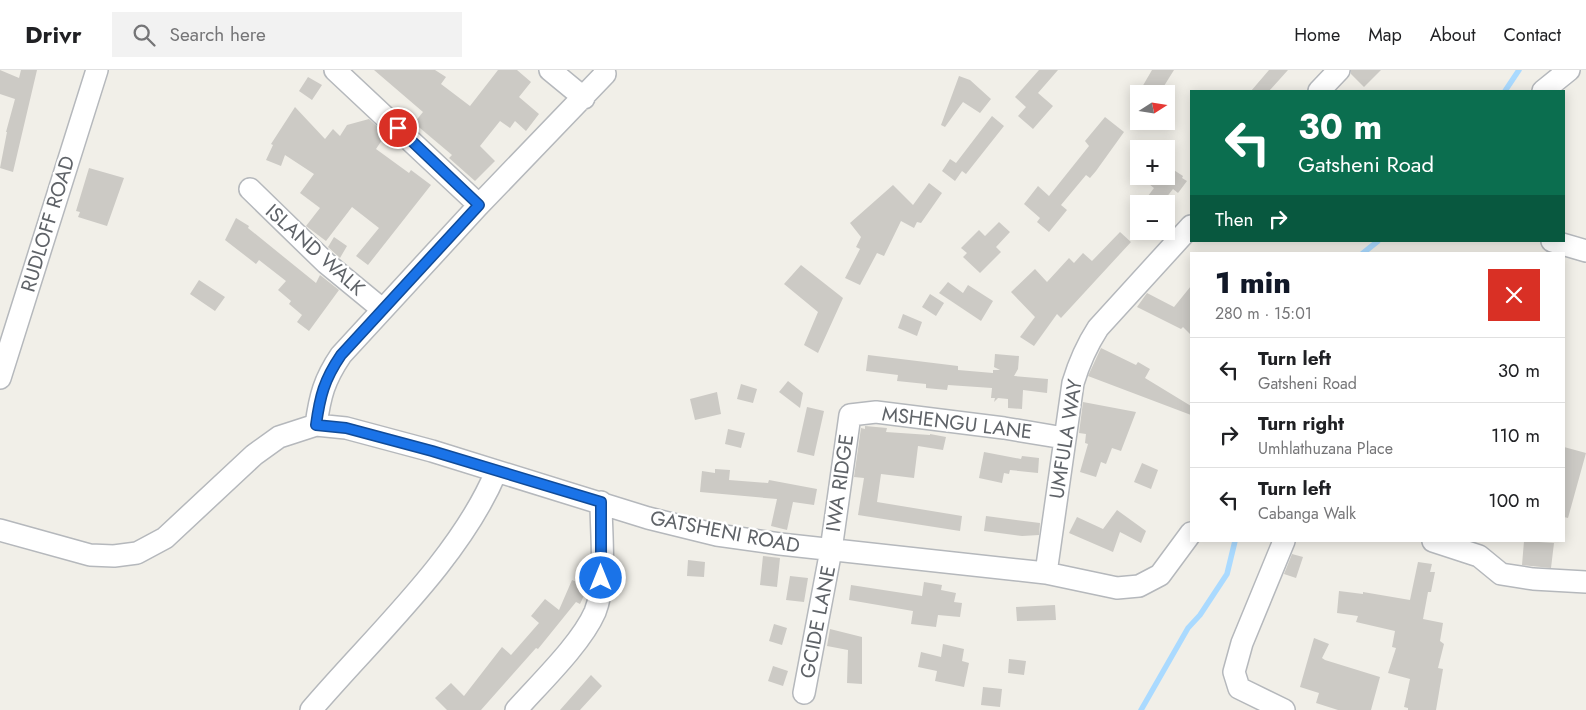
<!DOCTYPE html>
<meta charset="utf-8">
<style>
:root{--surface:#fff;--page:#f2f2f2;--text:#202124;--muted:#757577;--line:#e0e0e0;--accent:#111827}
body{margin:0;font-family:Jost,sans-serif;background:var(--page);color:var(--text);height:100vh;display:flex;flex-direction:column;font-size:19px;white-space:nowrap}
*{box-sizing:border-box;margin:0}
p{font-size:16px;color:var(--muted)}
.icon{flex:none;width:28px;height:28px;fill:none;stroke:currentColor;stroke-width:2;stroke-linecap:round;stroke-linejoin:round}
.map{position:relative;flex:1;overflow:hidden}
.details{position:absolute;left:1190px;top:182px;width:375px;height:290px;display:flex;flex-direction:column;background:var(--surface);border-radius:0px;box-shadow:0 2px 12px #0003}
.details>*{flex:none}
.hud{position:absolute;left:1190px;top:20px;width:375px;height:152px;border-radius:0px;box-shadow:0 2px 12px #0003;background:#0b6e4f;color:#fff;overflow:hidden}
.needle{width:32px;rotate:78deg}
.buttons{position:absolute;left:1130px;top:15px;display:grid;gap:10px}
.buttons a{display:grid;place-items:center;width:45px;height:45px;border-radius:0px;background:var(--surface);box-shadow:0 2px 12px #0003;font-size:25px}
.pin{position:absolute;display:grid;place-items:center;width:42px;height:42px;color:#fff;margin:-21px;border:2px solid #fff;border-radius:50%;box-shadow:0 1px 5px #0007}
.me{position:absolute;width:55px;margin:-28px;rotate:0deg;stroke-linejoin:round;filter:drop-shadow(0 0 4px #0008)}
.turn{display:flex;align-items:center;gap:18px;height:105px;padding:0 25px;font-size:22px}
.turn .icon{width:65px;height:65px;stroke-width:2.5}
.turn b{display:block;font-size:35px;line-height:42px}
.then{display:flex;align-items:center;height:48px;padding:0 25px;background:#0003;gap:10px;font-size:19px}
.round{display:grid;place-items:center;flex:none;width:52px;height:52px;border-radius:0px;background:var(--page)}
.head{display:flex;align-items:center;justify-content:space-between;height:85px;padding:0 25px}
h1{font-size:30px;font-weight:800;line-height:38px;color:var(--accent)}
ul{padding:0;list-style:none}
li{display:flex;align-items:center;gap:15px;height:65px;padding:0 25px;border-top:1px solid var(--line)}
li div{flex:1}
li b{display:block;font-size:19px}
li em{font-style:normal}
header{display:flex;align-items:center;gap:30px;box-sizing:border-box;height:70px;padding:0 25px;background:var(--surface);border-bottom:1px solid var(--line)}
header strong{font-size:24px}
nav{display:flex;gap:28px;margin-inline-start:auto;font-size:18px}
.search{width:350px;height:45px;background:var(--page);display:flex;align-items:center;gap:12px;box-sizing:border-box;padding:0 18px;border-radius:0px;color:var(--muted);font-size:19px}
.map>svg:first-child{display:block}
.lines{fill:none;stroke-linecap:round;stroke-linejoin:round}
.stream{stroke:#aadaff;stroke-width:5.5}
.building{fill:#cccac5}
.minor-casing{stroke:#b5b8bc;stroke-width:24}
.minor{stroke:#fff;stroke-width:21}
.route-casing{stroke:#114b97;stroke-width:12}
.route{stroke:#1a73e8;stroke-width:9}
.labels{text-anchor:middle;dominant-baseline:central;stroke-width:4.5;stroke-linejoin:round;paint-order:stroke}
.street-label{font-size:20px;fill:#5f6368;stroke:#fff}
</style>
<header>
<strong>Drivr</strong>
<div class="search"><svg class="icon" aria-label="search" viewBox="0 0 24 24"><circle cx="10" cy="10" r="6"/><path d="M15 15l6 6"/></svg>Search here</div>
<nav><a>Home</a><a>Map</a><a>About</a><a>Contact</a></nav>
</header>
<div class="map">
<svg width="1586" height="640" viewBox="0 0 1586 640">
<rect width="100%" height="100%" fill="#f1efe8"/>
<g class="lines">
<!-- stream -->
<path class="stream" d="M 1505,21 L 1519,0
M 1362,184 L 1378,171
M 1141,640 L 1188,558 L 1200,545 L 1227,504 L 1235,471"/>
</g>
<!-- building -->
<path class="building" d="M 0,0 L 19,8 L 21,0 L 37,0 L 13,102 L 0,98 L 7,62 L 6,62 L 15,29 L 0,24 Z
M 374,0 L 435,0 L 446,7 L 441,14 L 470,36 L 498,0 L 517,0 L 531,12 L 519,27 L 539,44 L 526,61 L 515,51 L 510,58 L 500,51 L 480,76 L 495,91 L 475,111 L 449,88 L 452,85 L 414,53 L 423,42 Z
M 1039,0 L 1058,0 L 1038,23 L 1053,36 L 1033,59 L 1018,46 L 1026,37 L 1015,27 Z
M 1152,0 L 1174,0 L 1159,24 L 1138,24 Z
M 1269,0 L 1288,0 L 1269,21 L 1251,21 Z
M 1351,0 L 1381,0 L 1364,17 L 1351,4 Z
M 959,6 L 970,10 L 991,29 L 980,43 L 963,32 L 945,57 L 941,55 Z
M 308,7 L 322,15 L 312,30 L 299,21 Z
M 295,37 L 325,69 L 333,59 L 340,66 L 347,55 L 369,49 L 380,59 L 382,70 L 376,79 L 409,103 L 411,100 L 431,115 L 368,195 L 356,186 L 379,158 L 352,137 L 326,171 L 306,156 L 320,138 L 300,123 L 314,104 L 285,85 L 281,96 L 266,90 L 273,75 L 271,74 Z
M 992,46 L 1004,56 L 966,104 L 962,101 L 955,111 L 942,101 L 950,89 L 956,93 Z
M 1105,47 L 1124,62 L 1096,101 L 1090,108 L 1086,105 L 1061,135 L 1067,140 L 1049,162 L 1037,152 L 1040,148 L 1024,134 L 1038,116 L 1049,126 L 1089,76 L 1085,71 Z
M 1166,95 L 1183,106 L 1182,108 L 1187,111 L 1178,123 L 1173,119 L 1161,134 L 1142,134 L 1154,118 L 1139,106 L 1166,106 Z
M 89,98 L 124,108 L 107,156 L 78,147 L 80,142 L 76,141 Z
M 929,113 L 942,123 L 921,153 L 917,152 L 914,158 L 901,151 L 884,186 L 877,183 L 860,215 L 845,208 L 860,179 L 856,177 L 861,167 L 850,153 L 893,115 L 913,135 Z
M 236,148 L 249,156 L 248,158 L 316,213 L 320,205 L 339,220 L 309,261 L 297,252 L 302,245 L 289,234 L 291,231 L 278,220 L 286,211 L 259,190 L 256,194 L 225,170 Z
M 999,152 L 1010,162 L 996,177 L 1001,182 L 980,203 L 963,187 L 967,183 L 961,178 L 979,160 L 985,166 Z
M 1120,162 L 1131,172 L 1061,248 L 1057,244 L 1034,276 L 1020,267 L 1035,247 L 1011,222 L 1035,199 L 1047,212 L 1069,188 L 1074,193 L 1083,183 L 1092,191 Z
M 334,167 L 347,176 L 340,188 L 328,177 Z
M 801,195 L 843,228 L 818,283 L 804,275 L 818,242 L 784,214 Z
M 199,210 L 225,227 L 215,241 L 190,224 Z
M 948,212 L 963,223 L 968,215 L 993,231 L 981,251 L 939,223 Z
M 1191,216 L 1191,265 L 1183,257 L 1181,259 L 1137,237 L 1147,223 L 1174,237 Z
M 930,224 L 944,233 L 936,246 L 922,237 Z
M 903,244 L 922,252 L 917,266 L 898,258 Z
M 1101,278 L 1136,295 L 1138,292 L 1150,299 L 1145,308 L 1191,336 L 1191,345 L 1088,306 Z
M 995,284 L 1019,286 L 1018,299 L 1014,306 L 1048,309 L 1047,323 L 1023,320 L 1022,339 L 1008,338 L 1008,329 L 998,328 L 994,332 L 995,328 L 991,328 L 992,318 L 948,315 L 947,320 L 926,318 L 926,314 L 897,311 L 898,305 L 866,301 L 868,285 L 958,296 L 958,300 L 993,303 L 993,300 L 1000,300 L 994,297 Z
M 788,311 L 803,323 L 800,338 L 779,322 Z
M 741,314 L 757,319 L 753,333 L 737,329 Z
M 717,322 L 721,344 L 695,350 L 690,329 Z
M 1083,332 L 1136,342 L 1121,381 L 1112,378 L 1106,394 L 1101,392 L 1096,407 L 1080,402 L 1088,374 L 1085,373 L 1086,364 L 1079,363 Z
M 807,337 L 824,341 L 814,386 L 797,382 Z
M 865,356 L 887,358 L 886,362 L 930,365 L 930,364 L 946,367 L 943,380 L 918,376 L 914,408 L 881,404 L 877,432 L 962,446 L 960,461 L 858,445 L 864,408 L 854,407 L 861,358 L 865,359 Z
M 728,359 L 745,363 L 741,378 L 725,374 Z
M 1564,377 L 1586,383 L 1568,448 L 1564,447 Z
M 984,382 L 1021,389 L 1022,386 L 1039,388 L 1038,403 L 1010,400 L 1009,404 L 1004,403 L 1002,413 L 979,408 Z
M 1142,393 L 1158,400 L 1151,419 L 1134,412 Z
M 715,399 L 730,400 L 729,410 L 768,413 L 769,410 L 817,419 L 814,435 L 793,432 L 787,460 L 771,456 L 777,429 L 700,422 L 702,401 L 715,403 Z
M 1117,440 L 1146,461 L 1141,473 L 1120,462 L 1113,482 L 1069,463 L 1077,447 L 1103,459 Z
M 986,446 L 1040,453 L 1039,465 L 1022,466 L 984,461 Z
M 1524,471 L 1554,473 L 1551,498 L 1522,495 Z
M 1292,484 L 1303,487 L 1296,508 L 1284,504 Z
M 763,486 L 780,488 L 777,517 L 760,515 Z
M 688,490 L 705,492 L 704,507 L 687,506 Z
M 1418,492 L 1432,494 L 1430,502 L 1435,502 L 1431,522 L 1428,522 L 1423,549 L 1443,553 L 1440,571 L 1444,574 L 1438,598 L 1443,599 L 1436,640 L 1408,640 L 1408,638 L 1404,637 L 1410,609 L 1388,603 L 1396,578 L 1392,577 L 1395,561 L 1356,552 L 1358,546 L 1337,543 L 1339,521 L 1363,524 L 1363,522 L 1410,530 Z
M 790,506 L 808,508 L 804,532 L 786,530 Z
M 572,510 L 588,517 L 580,534 L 576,532 L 538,579 L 536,578 L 481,640 L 447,640 L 435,628 L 451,613 L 464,626 L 502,577 L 511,585 L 539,553 L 531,546 L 545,529 L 559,540 Z
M 924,512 L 942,515 L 941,520 L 956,523 L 954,532 L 962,533 L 960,547 L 938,545 L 936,557 L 911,554 L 913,541 L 849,530 L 851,515 L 922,526 Z
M 1055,535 L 1056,550 L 1017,551 L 1016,537 Z
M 774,554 L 787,558 L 782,575 L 769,571 Z
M 830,559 L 862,567 L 862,614 L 847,613 L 848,580 L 827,576 Z
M 1314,568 L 1329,574 L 1322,588 L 1325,590 L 1380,607 L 1371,640 L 1338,640 L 1316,633 L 1319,623 L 1300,617 Z
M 943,574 L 964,579 L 962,591 L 969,593 L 964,617 L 935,611 L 937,601 L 918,597 L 921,582 L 941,587 Z
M 1009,589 L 1026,591 L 1024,605 L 1008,603 Z
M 773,596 L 788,601 L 783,616 L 768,611 Z
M 591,605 L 602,616 L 580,640 L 560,640 Z
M 983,617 L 1002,619 L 1000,637 L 981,635 Z"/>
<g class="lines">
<!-- minor casing -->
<g class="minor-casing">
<path id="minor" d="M 335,0 L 479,135
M 550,0 L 584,28
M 1319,21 L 1339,0
M 1543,21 L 1569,0
M 250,119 L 326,193 L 382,239
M 1552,171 L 1586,181
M 0,308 L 97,0
M 316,355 C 320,326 324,310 341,285 L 479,135 L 605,4
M 0,460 L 90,485 L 114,486 L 137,483 L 165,468 L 254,385 L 279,367 L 316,355 L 346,358 L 432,381 L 648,448 L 717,465 L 780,474 L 1046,503 L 1117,518 L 1139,516 L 1160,505 L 1191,463
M 1433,471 L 1479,486 L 1501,504 L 1533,509 L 1586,512
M 1046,503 L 1073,313 C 1079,293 1087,275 1098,258 L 1191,156
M 804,623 L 831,480 L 850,345 L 876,342 L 1004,358 L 1064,368
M 311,640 C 373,567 459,490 496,402
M 516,640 C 540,613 581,574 595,542 C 607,512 601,465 601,432
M 1284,640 L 1239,618 L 1234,602 L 1242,573 L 1284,471"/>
</g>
<!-- minor -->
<use href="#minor" class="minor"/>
</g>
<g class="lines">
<!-- route casing -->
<g class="route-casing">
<path id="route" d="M 398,58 L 479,135 L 341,285 C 324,310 320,326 316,355 L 346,358 L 432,381 L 601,432 L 601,508"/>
</g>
<!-- route -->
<use href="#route" class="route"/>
</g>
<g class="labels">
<!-- street labels -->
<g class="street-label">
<text transform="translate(48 154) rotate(-73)">RUDLOFF ROAD</text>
<text transform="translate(315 180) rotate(42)">ISLAND WALK</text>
<text transform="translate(957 353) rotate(7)">MSHENGU LANE</text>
<text transform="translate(1066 369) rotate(-81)">UMFULA WAY</text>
<text transform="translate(840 413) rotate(-82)">IWA RIDGE</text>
<text transform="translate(725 462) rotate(11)">GATSHENI ROAD</text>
<text transform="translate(818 552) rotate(-79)">GCIDE LANE</text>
</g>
</g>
</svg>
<div class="buttons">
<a><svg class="needle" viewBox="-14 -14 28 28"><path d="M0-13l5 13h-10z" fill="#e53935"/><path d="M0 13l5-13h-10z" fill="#757577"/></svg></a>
<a>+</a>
<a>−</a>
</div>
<div class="pin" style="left:398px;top:58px;background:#d93025"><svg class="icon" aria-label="arrive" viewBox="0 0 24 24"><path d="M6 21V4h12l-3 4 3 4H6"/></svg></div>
<svg class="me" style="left:601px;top:508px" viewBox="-20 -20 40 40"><circle r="17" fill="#1a73e8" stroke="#fff" stroke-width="3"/><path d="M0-11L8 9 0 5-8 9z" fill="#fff"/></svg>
<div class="hud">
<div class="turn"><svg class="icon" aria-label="left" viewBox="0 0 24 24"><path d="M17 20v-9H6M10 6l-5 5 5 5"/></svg><div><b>30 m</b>Gatsheni Road</div></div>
<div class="then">Then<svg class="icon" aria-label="right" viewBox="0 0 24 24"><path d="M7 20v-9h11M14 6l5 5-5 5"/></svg></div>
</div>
<section class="details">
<div class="head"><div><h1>1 min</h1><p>280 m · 15:01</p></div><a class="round" style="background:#d93025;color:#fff"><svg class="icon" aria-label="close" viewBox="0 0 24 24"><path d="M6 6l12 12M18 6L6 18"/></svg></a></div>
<ul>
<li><svg class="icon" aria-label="left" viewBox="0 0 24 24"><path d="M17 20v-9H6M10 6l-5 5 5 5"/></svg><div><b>Turn left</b><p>Gatsheni Road</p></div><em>30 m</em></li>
<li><svg class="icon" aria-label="right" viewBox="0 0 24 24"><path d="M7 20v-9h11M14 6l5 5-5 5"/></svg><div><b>Turn right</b><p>Umhlathuzana Place</p></div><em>110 m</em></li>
<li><svg class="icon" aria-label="left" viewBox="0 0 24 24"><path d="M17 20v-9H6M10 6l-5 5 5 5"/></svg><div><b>Turn left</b><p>Cabanga Walk</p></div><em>100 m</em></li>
</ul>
</section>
</div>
